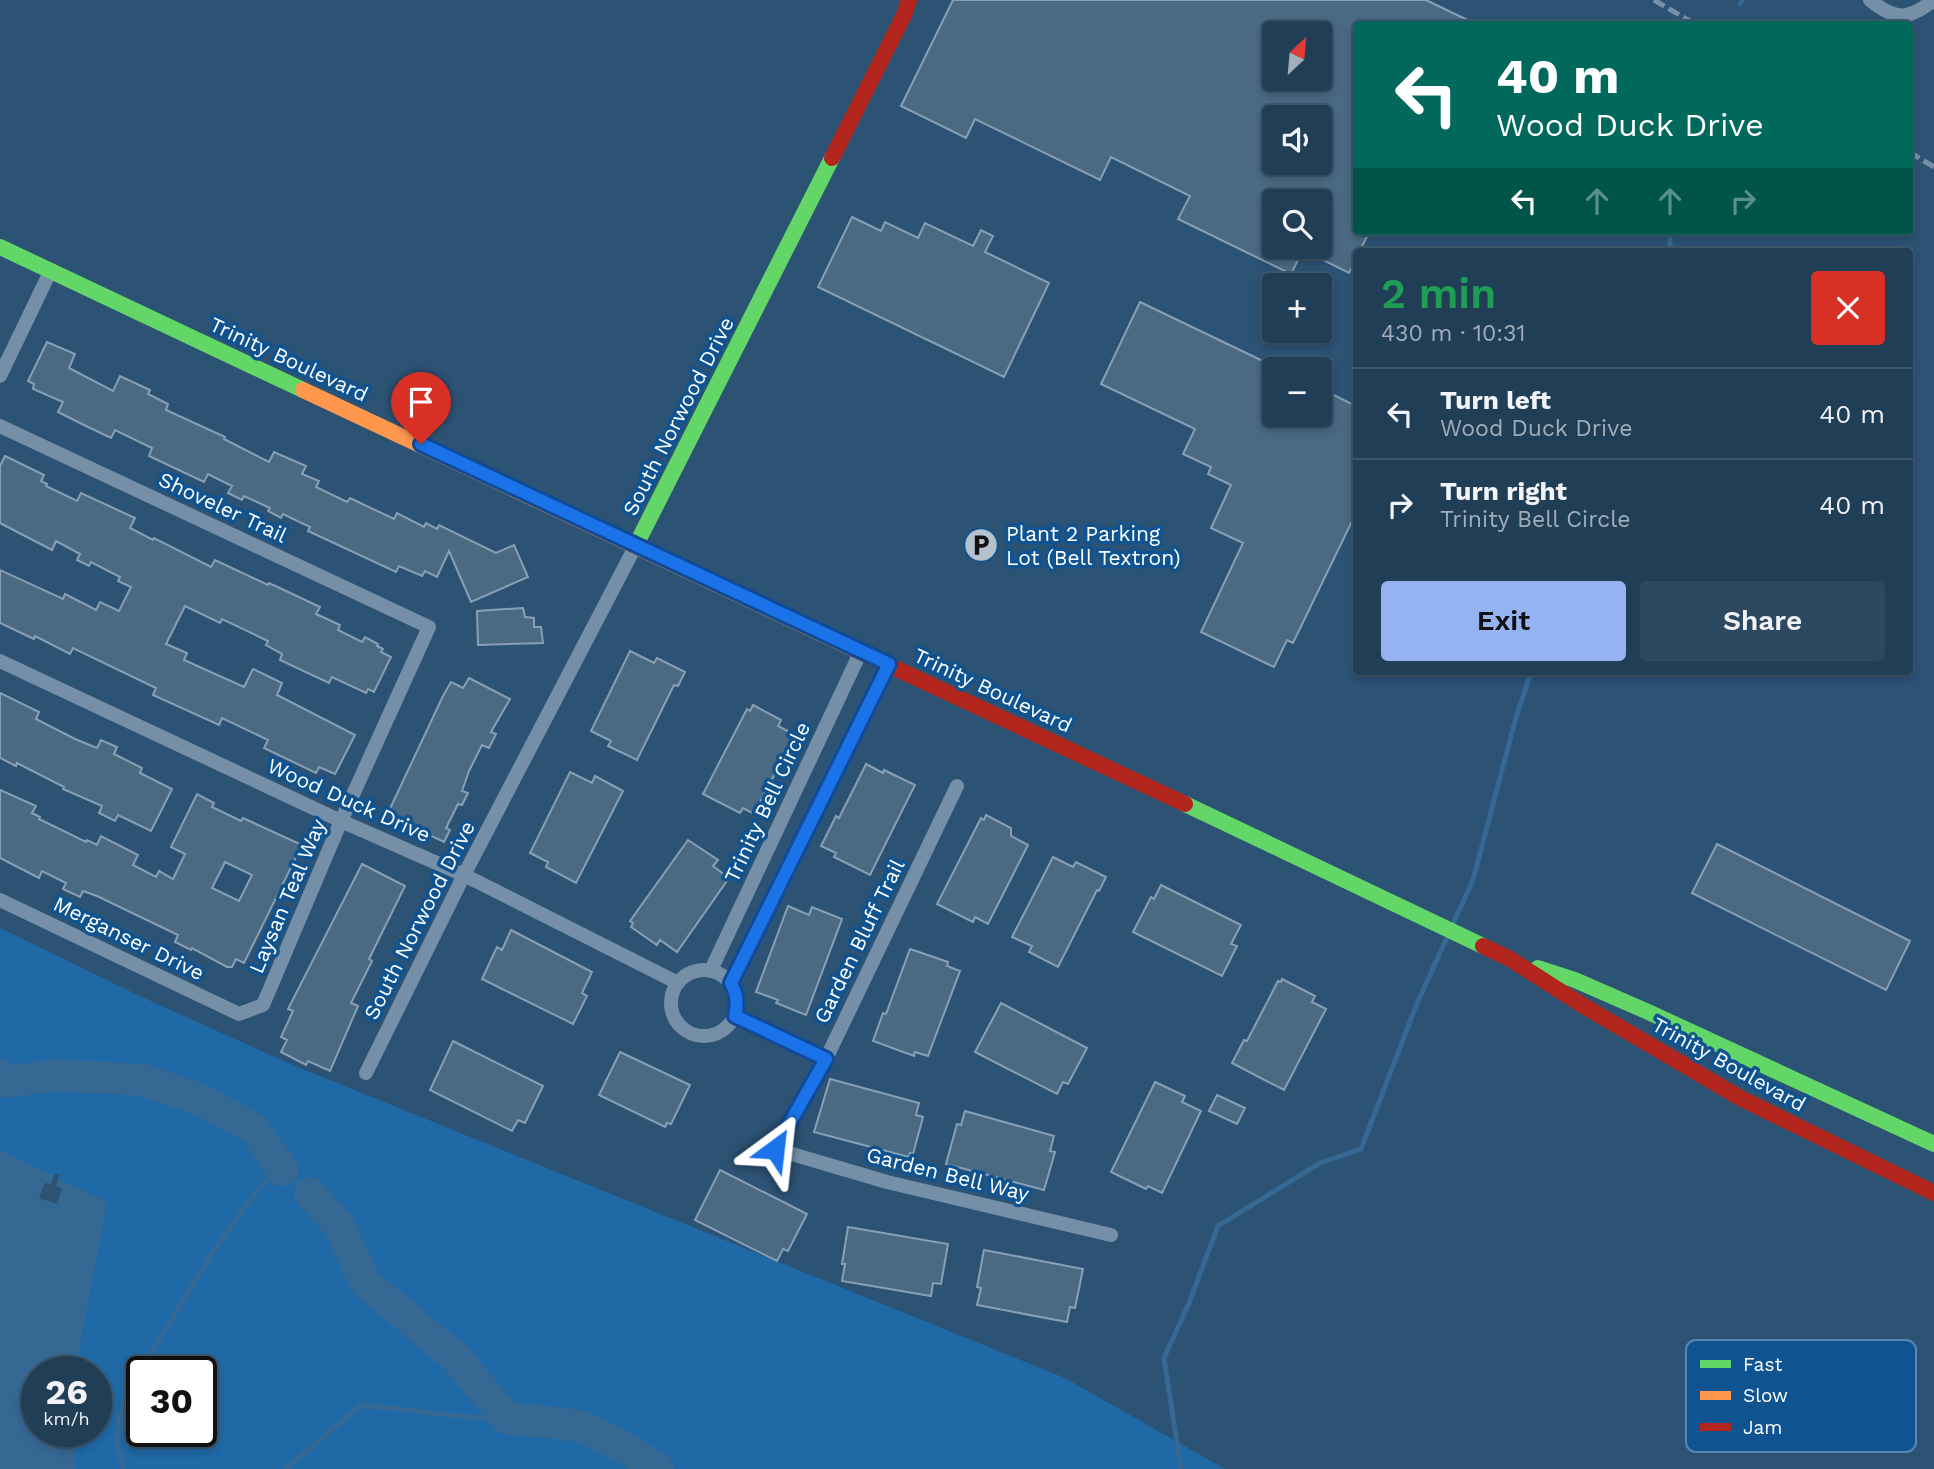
<!DOCTYPE html>
<meta charset="utf-8">
<style>
:root{--surface:#213e57;--page:#2d4961;--text:#f1f3f6;--muted:#a2aeba;--line:#3e576d;--accent:#95b2f1}
body{margin:0;font-family:"Work Sans",sans-serif;background:var(--page);color:var(--text);height:100vh;display:flex;flex-direction:column;font-size:26px;white-space:nowrap}
*{box-sizing:border-box;margin:0}
p{font-size:23px;color:var(--muted)}
.icon{flex:none;width:38px;height:38px;fill:none;stroke:currentColor;stroke-width:2;stroke-linecap:round;stroke-linejoin:round}
.map{position:relative;flex:1;overflow:hidden}
.details{position:absolute;left:1353px;top:248px;width:560px;height:427px;display:flex;flex-direction:column;background:var(--surface);border-radius:7px;box-shadow:0 4px 10px #0003,0 0 0 2px var(--line)}
.details>*{flex:none}
.top-card{position:absolute;left:1353px;top:21px;width:560px;height:214px;border-radius:7px;box-shadow:0 4px 10px #0003,0 0 0 2px var(--line);background:#00695c;color:#fff;overflow:hidden}
.needle{width:46px;rotate:26deg}
.buttons{position:absolute;left:1262px;top:21px;display:grid;gap:14px}
.buttons a{display:grid;place-items:center;width:70px;height:70px;border-radius:7px;background:var(--surface);box-shadow:0 4px 10px #0003,0 0 0 2px var(--line);font-size:35px}
.speed{position:absolute;left:21px;top:1356px;display:flex;gap:14px;font-size:35px;font-weight:700;text-align:center}
.speed>*{display:grid;place-content:center;width:91px;height:91px;border-radius:50%;background:var(--surface);box-shadow:0 4px 10px #0003,0 0 0 2px var(--line);line-height:1}
.speed small{font-size:18px;font-weight:400}
.speed .limit{border:4px solid #111;border-radius:10px;background:#fff;color:#111}
.pin{position:absolute;display:grid;place-items:center;width:60px;height:60px;color:#fff;margin:-72px -30px;border-radius:50% 50% 50% 0;rotate:-45deg;box-shadow:0 0 7px #0007}
.pin .icon{rotate:45deg}
.me{position:absolute;width:77px;margin:-38px;rotate:30deg;stroke-linejoin:round;filter:drop-shadow(0 0 5px #0008)}
.turn{display:flex;align-items:center;gap:24px;height:147px;padding:0 28px;font-size:32px}
.turn .icon{width:91px;height:91px;stroke-width:2.5}
.turn b{display:block;font-size:49px;line-height:60px}
.lanes{display:flex;align-items:center;height:66px;padding:0 28px;background:#0003;justify-content:center;gap:35px;direction:ltr}
.lanes .off{opacity:.35}
.round{display:grid;place-items:center;flex:none;width:74px;height:74px;border-radius:7px;background:var(--page)}
.summary{display:flex;align-items:center;justify-content:space-between;height:119px;padding:0 28px}
h1{font-size:42px;font-weight:600;line-height:52px;color:#1e9e55}
.cta{display:flex;gap:14px;margin-top:auto;padding:14px 28px}
.cta a{flex:1;height:80px;border-radius:7px;background:var(--accent);color:#111;font-size:28px;font-weight:600;line-height:80px;text-align:center}
.cta a+a{background:var(--page);color:var(--text)}
ul{padding:0;list-style:none}
li{display:flex;align-items:center;gap:21px;height:91px;padding:0 28px;border-top:2px solid var(--line)}
li div{flex:1}
li b{display:block;font-size:26px}
li em{font-style:normal}
.map>svg:first-child{display:block}
.green{fill:#1f69a6;fill-rule:evenodd}
.water{fill:#366894}
.pier{fill:#2c5274}
.lines{fill:none;stroke-linecap:round;stroke-linejoin:round}
.stream{stroke:#366894;stroke-width:5}
.river{stroke:#366894;stroke-width:32}
.building{fill:#4a6983;stroke:#88a0b5;stroke-width:2;fill-rule:evenodd}
.street{stroke:#748fa7;stroke-width:14}
.fast{stroke:#63d668;stroke-width:16}
.slow{stroke:#ff974d;stroke-width:16}
.jam{stroke:#b3261e;stroke-width:16}
.rail{stroke:#7790a7;stroke-width:5;stroke-dasharray:12 5;stroke-linecap:butt}
.route-casing{stroke:#114b97;stroke-width:18}
.route{stroke:#1a73e8;stroke-width:12}
.labels{text-anchor:middle;dominant-baseline:central;stroke-width:7;stroke-linejoin:round;paint-order:stroke}
.street-label{font-size:21px;fill:#fff;stroke:#0f5491}
.poi-label{font-size:21px;fill:#fff;stroke:#0f5491;text-anchor:start}
.key{fill:#0f5491;stroke:#5787b2;stroke-width:2}
.key-label{font-size:19px;fill:#fff}
</style>
<div class="map">
<svg width="1934" height="1469" viewBox="0 0 1934 1469">
<rect width="100%" height="100%" fill="#2c5274"/>
<!-- green -->
<path class="green" d="M 0,928 L 142,997 L 295,1066 L 1065,1378 L 1225,1469 L 0,1469 ZM 37,1372 L 96,1372 L 96,1432 L 37,1432 ZM 142,1372 L 201,1372 L 201,1432 L 142,1432 Z"/>
<!-- water -->
<path class="water" d="M 0,1150 L 107,1202 L 75,1372 L 37,1372 L 37,1432 L 75,1432 L 75,1469 L 0,1469 Z"/>
<!-- pier -->
<path class="pier" d="M 55,1173 L 59,1175 L 56,1186 L 62,1189 L 57,1204 L 39,1198 L 45,1183 L 51,1184 Z"/>
<g class="lines">
<!-- stream -->
<path class="stream" d="M 1740,4 L 1742,0
M 1670,252 L 1670,231
M 1452,926 L 1473,880 L 1515,721 L 1531,672
M 123,1469 L 117,1442 L 119,1416 L 130,1387 L 213,1252 L 244,1208 L 264,1183 L 283,1170
M 286,1469 L 361,1405 L 487,1419 L 507,1418
M 1181,1469 L 1164,1358 L 1189,1303 L 1218,1226 L 1320,1163 L 1361,1149 L 1416,1006 L 1448,935"/>
<!-- river -->
<path class="river" d="M 0,1075 L 8,1082 L 53,1075 L 142,1080 L 201,1100 L 254,1129 L 283,1170
M 310,1193 L 339,1226 L 366,1283 L 455,1357 L 507,1418 L 581,1426 L 622,1446 L 658,1469"/>
</g>
<!-- building -->
<path class="building" d="M 953,0 L 1426,0 L 1476,24 L 1356,24 L 1356,231 L 1370,231 L 1359,252 L 1356,252 L 1356,258 L 1349,273 L 1303,250 L 1291,274 L 1178,219 L 1190,196 L 1111,157 L 1100,180 L 975,119 L 966,138 L 901,106 ZM 1274,33 L 1320,33 L 1320,79 L 1274,79 ZM 1274,117 L 1320,117 L 1320,163 L 1274,163 ZM 1274,201 L 1320,201 L 1320,247 L 1274,247 Z
M 852,217 L 881,231 L 885,222 L 918,238 L 925,223 L 973,246 L 981,230 L 993,236 L 985,252 L 1049,283 L 1004,377 L 818,287 Z
M 1140,302 L 1265,362 L 1261,369 L 1274,375 L 1274,415 L 1320,415 L 1320,388 L 1356,406 L 1356,513 L 1293,643 L 1287,640 L 1274,667 L 1201,632 L 1243,543 L 1211,528 L 1231,485 L 1208,474 L 1211,467 L 1183,454 L 1195,429 L 1101,384 Z
M 47,342 L 75,354 L 69,368 L 113,391 L 120,376 L 150,390 L 148,394 L 168,404 L 166,410 L 225,437 L 224,439 L 269,462 L 274,452 L 306,466 L 302,474 L 319,481 L 316,487 L 347,502 L 350,498 L 394,519 L 397,513 L 424,527 L 426,523 L 437,529 L 439,525 L 496,553 L 514,545 L 528,577 L 471,602 L 449,551 L 437,577 L 425,571 L 422,576 L 399,566 L 396,572 L 308,531 L 310,527 L 283,514 L 281,518 L 268,511 L 270,508 L 244,496 L 242,500 L 228,493 L 232,486 L 208,474 L 204,482 L 149,456 L 152,448 L 115,430 L 111,438 L 86,426 L 58,412 L 63,402 L 33,389 L 34,384 L 28,381 Z
M 5,456 L 44,475 L 41,481 L 47,484 L 46,486 L 77,501 L 81,493 L 135,518 L 130,528 L 153,540 L 154,538 L 211,567 L 215,560 L 268,585 L 269,583 L 284,590 L 320,607 L 316,614 L 340,625 L 338,630 L 362,642 L 365,637 L 378,644 L 377,646 L 383,649 L 381,652 L 391,657 L 374,692 L 368,689 L 366,693 L 332,677 L 329,683 L 280,660 L 282,654 L 266,645 L 268,641 L 222,619 L 220,623 L 185,606 L 166,644 L 187,653 L 184,660 L 244,687 L 253,669 L 282,683 L 277,695 L 355,735 L 335,774 L 319,767 L 316,773 L 264,748 L 268,740 L 222,718 L 219,725 L 153,695 L 156,688 L 73,648 L 70,654 L 35,636 L 34,639 L 0,623 L 0,570 L 63,599 L 65,594 L 96,610 L 100,602 L 119,611 L 131,587 L 118,581 L 120,577 L 91,562 L 89,566 L 77,560 L 80,554 L 56,541 L 52,550 L 0,523 L 0,466 Z
M 523,608 L 525,617 L 534,618 L 534,627 L 541,627 L 543,643 L 478,645 L 477,611 Z
M 630,651 L 654,663 L 657,658 L 685,672 L 678,686 L 674,685 L 637,760 L 608,746 L 611,741 L 591,731 Z
M 469,678 L 510,699 L 491,732 L 496,734 L 489,748 L 482,745 L 469,771 L 462,791 L 468,793 L 462,805 L 458,804 L 446,828 L 450,830 L 444,842 L 387,815 L 443,696 L 451,682 L 463,688 Z
M 0,693 L 39,712 L 36,719 L 75,739 L 97,748 L 101,740 L 117,747 L 114,754 L 142,768 L 140,773 L 172,789 L 151,831 L 118,815 L 115,821 L 99,813 L 102,806 L 63,789 L 64,787 L 17,763 L 16,766 L 0,758 Z
M 753,705 L 781,720 L 778,726 L 795,735 L 754,814 L 743,808 L 740,813 L 703,794 L 747,709 L 750,711 Z
M 866,764 L 883,773 L 884,770 L 915,785 L 870,875 L 834,857 L 836,853 L 821,846 L 836,816 L 839,818 Z
M 570,772 L 592,783 L 595,776 L 623,791 L 576,883 L 546,867 L 548,862 L 530,853 Z
M 0,790 L 36,806 L 32,813 L 40,817 L 39,819 L 86,842 L 87,840 L 97,845 L 101,836 L 138,855 L 133,865 L 156,877 L 159,871 L 173,879 L 185,854 L 171,847 L 197,794 L 214,803 L 212,807 L 241,821 L 243,818 L 302,845 L 244,963 L 236,959 L 232,967 L 227,967 L 192,948 L 191,950 L 175,942 L 178,935 L 97,896 L 83,891 L 80,897 L 63,889 L 66,883 L 42,871 L 39,878 L 0,858 ZM 225,862 L 252,875 L 239,901 L 212,888 Z
M 986,815 L 1011,828 L 1011,836 L 1028,845 L 988,924 L 975,917 L 973,922 L 937,904 L 981,818 L 984,820 Z
M 688,840 L 718,860 L 713,866 L 729,878 L 677,952 L 660,940 L 657,945 L 631,927 L 633,923 L 630,921 Z
M 1717,844 L 1910,941 L 1886,990 L 1692,893 Z
M 1053,857 L 1073,867 L 1076,862 L 1106,877 L 1099,891 L 1097,890 L 1058,967 L 1029,952 L 1032,946 L 1012,937 Z
M 362,864 L 405,886 L 369,959 L 372,961 L 351,1003 L 358,1006 L 330,1071 L 308,1061 L 306,1065 L 281,1052 L 287,1040 L 281,1037 L 293,1011 L 288,1009 Z
M 1161,885 L 1241,925 L 1231,944 L 1237,946 L 1222,976 L 1133,932 L 1151,897 L 1154,899 Z
M 788,906 L 809,915 L 812,907 L 842,919 L 806,1015 L 776,1003 L 778,1000 L 756,992 Z
M 511,930 L 592,972 L 582,993 L 587,996 L 573,1024 L 482,979 L 497,947 L 502,950 Z
M 910,949 L 948,962 L 947,966 L 960,971 L 928,1056 L 915,1052 L 914,1056 L 873,1041 L 883,1013 L 886,1014 Z
M 1282,979 L 1315,996 L 1312,1002 L 1326,1009 L 1284,1090 L 1232,1063 L 1244,1040 L 1247,1041 L 1278,981 L 1281,982 Z
M 1001,1003 L 1087,1048 L 1068,1084 L 1063,1082 L 1057,1094 L 975,1052 Z
M 453,1041 L 543,1086 L 525,1123 L 518,1120 L 512,1131 L 430,1090 Z
M 620,1052 L 690,1085 L 671,1124 L 667,1123 L 665,1127 L 599,1095 Z
M 830,1079 L 919,1103 L 916,1115 L 923,1117 L 913,1154 L 910,1153 L 909,1157 L 814,1132 Z
M 1155,1082 L 1185,1096 L 1182,1102 L 1201,1111 L 1162,1193 L 1148,1186 L 1146,1189 L 1111,1172 Z
M 1217,1095 L 1245,1108 L 1237,1124 L 1209,1111 Z
M 965,1111 L 1054,1136 L 1050,1151 L 1055,1152 L 1044,1190 L 946,1164 L 957,1124 L 961,1125 Z
M 720,1170 L 807,1214 L 788,1251 L 783,1249 L 777,1261 L 695,1220 Z
M 848,1227 L 948,1244 L 941,1284 L 933,1283 L 931,1296 L 842,1281 L 845,1264 L 842,1264 Z
M 984,1250 L 1083,1269 L 1075,1308 L 1070,1307 L 1067,1322 L 977,1305 L 981,1288 L 977,1287 Z"/>
<g class="lines">
<!-- street -->
<path class="street" d="M 1870,0 C 1896,21 1908,20 1934,0
M 0,376 L 51,270
M 0,426 L 429,627 L 341,821 L 263,1005 L 239,1014 L 0,900
M 0,661 L 341,821 L 464,875 L 678,983
M 957,786 L 826,1059 L 775,1149 L 887,1182 L 1111,1235
M671 1003a33 33 0 1 1 66 0a33 33 0 1 1-66 0Z
M 711,970 L 861,651
M 731,983 L 889,664
M 735,1016 L 826,1059
M 366,1073 L 464,875 L 636,545"/>
<!-- fast -->
<path class="fast" d="M 0,247 L 303,390
M 636,545 L 832,158
M 1185,804 L 1483,946
M 1538,968 L 1575,980 L 1646,1011 L 1934,1144"/>
<!-- slow -->
<path class="slow" d="M 303,390 L 852,648"/>
<!-- jam -->
<path class="jam" d="M 832,158 L 904,15 L 909,0
M 852,648 L 1185,804
M 1483,946 L 1510,959 L 1582,1005 L 1740,1098 L 1934,1193"/>
<!-- rail -->
<path class="rail" d="M 1654,0 L 1695,24
M 1909,152 L 1934,167"/>
</g>
<g class="lines">
<!-- route casing -->
<g class="route-casing">
<path id="route" d="M 421,444 L 889,664 L 731,983 C 737,995 738,1003 735,1016 L 826,1059 L 775,1149"/>
</g>
<!-- route -->
<use href="#route" class="route"/>
</g>
<!-- icons -->
<defs>
<g id="parking-disc" transform="scale(1.75)"><circle r="9.5" fill="#b5c2ce" stroke="#0f5491"/><path d="M-3.5-5.5H1a3.5 3.5 0 0 1 0 7H-1V5.5H-3.5ZM-1-3.4V-.6H.8a1.4 1.4 0 0 0 0-2.8Z" fill="#111"/></g>
</defs>
<g fill-rule="evenodd">
<use href="#parking-disc" x="981" y="545"/>
</g>
<g class="labels">
<!-- street labels -->
<g class="street-label">
<text transform="translate(289 359) rotate(25)">Trinity Boulevard</text>
<text transform="translate(678 416) rotate(-63)">South Norwood Drive</text>
<text transform="translate(223 507) rotate(25)">Shoveler Trail</text>
<text transform="translate(993 690) rotate(25)">Trinity Boulevard</text>
<text transform="translate(349 800) rotate(24)">Wood Duck Drive</text>
<text transform="translate(767 802) rotate(-65)">Trinity Bell Circle</text>
<text transform="translate(287 896) rotate(-67)">Laysan Teal Way</text>
<text transform="translate(419 920) rotate(-63)">South Norwood Drive</text>
<text transform="translate(129 938) rotate(26)">Merganser Drive</text>
<text transform="translate(859 941) rotate(-64)">Garden Bluff Trail</text>
<text transform="translate(1729 1064) rotate(29)">Trinity Boulevard</text>
<text transform="translate(948 1174) rotate(14)">Garden Bell Way</text>
</g>
<!-- poi labels -->
<g class="poi-label">
<text x="1006" y="533">Plant 2 Parking<tspan x="1006" dy="24">Lot (Bell Textron)</tspan></text>
</g>
</g>
<!-- legend -->
<rect x="1686" y="1340" width="230" height="112" rx="10" class="key"/>
<rect x="1700" y="1360" width="31" height="8" fill="#63d668"/>
<rect x="1700" y="1391" width="31" height="9" fill="#ff974d"/>
<rect x="1700" y="1423" width="31" height="8" fill="#b3261e"/>
<g class="key-label">
<text x="1743" y="1371">Fast</text>
<text x="1743" y="1402">Slow</text>
<text x="1743" y="1434">Jam</text>
</g>
</svg>
<div class="buttons">
<a><svg class="needle" viewBox="-14 -14 28 28"><path d="M0-13l5 13h-10z" fill="#e53935"/><path d="M0 13l5-13h-10z" fill="#a2aeba"/></svg></a>
<a><svg class="icon" aria-label="sound" viewBox="0 0 24 24"><path d="M4 9h4l5-4v14l-5-4H4zM17 9q2 3 0 6"/></svg></a>
<a><svg class="icon" aria-label="search" viewBox="0 0 24 24"><circle cx="10" cy="10" r="6"/><path d="M15 15l6 6"/></svg></a>
<a>+</a>
<a>−</a>
</div>
<div class="speed"><div>26<small>km/h</small></div><div class="limit">30</div></div>
<div class="pin" style="left:421px;top:444px;background:#d93025"><svg class="icon" aria-label="arrive" viewBox="0 0 24 24"><path d="M6 21V4h12l-3 4 3 4H6"/></svg></div>
<svg class="me" style="left:775px;top:1149px" viewBox="-20 -20 40 40"><path d="M0-17L14 15 0 8-14 15z" fill="#1a73e8" stroke="#fff" stroke-width="4"/></svg>
<div class="top-card">
<div class="turn"><svg class="icon" aria-label="left" viewBox="0 0 24 24"><path d="M17 20v-9H6M10 6l-5 5 5 5"/></svg><div><b>40 m</b>Wood Duck Drive</div></div>
<div class="lanes"><svg class="icon" aria-label="left" viewBox="0 0 24 24"><path d="M17 20v-9H6M10 6l-5 5 5 5"/></svg><svg class="icon off" aria-label="ahead" viewBox="0 0 24 24"><path d="M12 20V5M6 11l6-6 6 6"/></svg><svg class="icon off" aria-label="ahead" viewBox="0 0 24 24"><path d="M12 20V5M6 11l6-6 6 6"/></svg><svg class="icon off" aria-label="right" viewBox="0 0 24 24"><path d="M7 20v-9h11M14 6l5 5-5 5"/></svg></div>
</div>
<section class="details">
<div class="summary"><div><h1>2 min</h1><p>430 m · 10:31</p></div><a class="round" style="background:#d93025;color:#fff"><svg class="icon" aria-label="close" viewBox="0 0 24 24"><path d="M6 6l12 12M18 6L6 18"/></svg></a></div>
<ul>
<li><svg class="icon" aria-label="left" viewBox="0 0 24 24"><path d="M17 20v-9H6M10 6l-5 5 5 5"/></svg><div><b>Turn left</b><p>Wood Duck Drive</p></div><em>40 m</em></li>
<li><svg class="icon" aria-label="right" viewBox="0 0 24 24"><path d="M7 20v-9h11M14 6l5 5-5 5"/></svg><div><b>Turn right</b><p>Trinity Bell Circle</p></div><em>40 m</em></li>
</ul>
<div class="cta"><a>Exit</a><a>Share</a></div>
</section>
</div>
